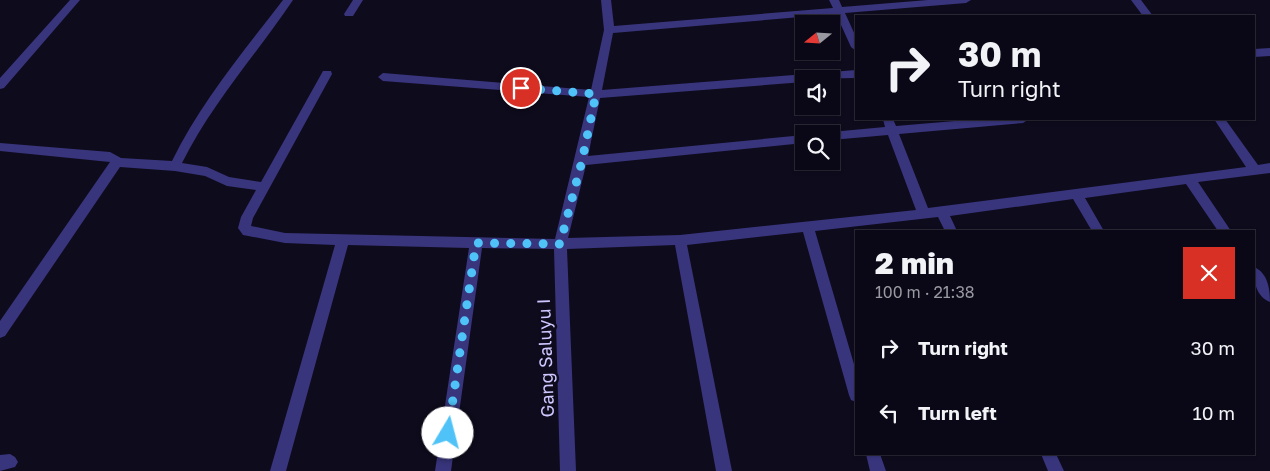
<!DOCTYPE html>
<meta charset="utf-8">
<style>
:root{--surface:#0a0816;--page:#181623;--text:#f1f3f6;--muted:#999aa1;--line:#2a2935}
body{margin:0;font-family:"Golos Text",sans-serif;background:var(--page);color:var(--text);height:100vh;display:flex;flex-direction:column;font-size:19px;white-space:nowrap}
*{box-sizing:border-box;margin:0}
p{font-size:16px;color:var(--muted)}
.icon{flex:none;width:28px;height:28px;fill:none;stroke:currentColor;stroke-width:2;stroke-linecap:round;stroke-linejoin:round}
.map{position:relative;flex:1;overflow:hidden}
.side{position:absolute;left:855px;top:230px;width:400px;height:225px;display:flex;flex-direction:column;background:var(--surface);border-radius:0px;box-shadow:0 1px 4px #0004,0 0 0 1px var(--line)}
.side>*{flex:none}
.banner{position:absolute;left:855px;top:15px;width:400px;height:105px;border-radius:0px;box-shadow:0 1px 4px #0004,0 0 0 1px var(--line);background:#0a0816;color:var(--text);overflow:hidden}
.needle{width:32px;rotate:252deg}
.buttons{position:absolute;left:795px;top:15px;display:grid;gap:10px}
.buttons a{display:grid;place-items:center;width:45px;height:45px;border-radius:0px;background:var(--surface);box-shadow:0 1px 4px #0004,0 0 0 1px var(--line);font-size:25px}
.pin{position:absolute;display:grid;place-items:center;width:42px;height:42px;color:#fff;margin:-21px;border:2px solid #fff;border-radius:50%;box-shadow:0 1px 5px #0007}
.me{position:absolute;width:55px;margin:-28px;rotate:8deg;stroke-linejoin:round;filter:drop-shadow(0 0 4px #0008)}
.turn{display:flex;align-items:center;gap:18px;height:105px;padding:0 20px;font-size:22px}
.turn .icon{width:65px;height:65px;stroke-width:2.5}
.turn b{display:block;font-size:35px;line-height:42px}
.round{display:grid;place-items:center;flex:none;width:52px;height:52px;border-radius:0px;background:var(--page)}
.head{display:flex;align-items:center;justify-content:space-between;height:85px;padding:0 20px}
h1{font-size:30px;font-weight:800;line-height:38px}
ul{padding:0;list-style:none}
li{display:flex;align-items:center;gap:15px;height:65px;padding:0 20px}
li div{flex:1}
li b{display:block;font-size:19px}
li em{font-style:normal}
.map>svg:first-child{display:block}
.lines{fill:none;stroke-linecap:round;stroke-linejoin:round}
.minor{fill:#39357d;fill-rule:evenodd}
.route{stroke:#4fc3f7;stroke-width:9;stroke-dasharray:0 16.2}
.labels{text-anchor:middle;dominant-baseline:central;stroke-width:5;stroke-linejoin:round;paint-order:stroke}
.street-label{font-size:18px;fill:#cec7ff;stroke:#0e0b1d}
</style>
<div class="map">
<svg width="1270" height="471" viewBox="0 0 1270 471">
<rect width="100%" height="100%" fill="#0e0b1d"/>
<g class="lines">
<!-- minor -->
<path class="minor" d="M 70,0 L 80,0 L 4,88 L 0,89 L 0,78 Z
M 283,0 L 293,0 C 256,55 212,103 182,163 L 207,167 L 229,177 L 261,182 L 323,71 L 331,71 L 332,74 L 253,218 L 251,226 L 285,233 L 555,239 L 589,97 L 383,81 L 378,77 L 383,73 L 591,90 L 604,30 L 601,0 L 611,0 L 614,26 L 833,8 L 829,0 L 839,0 L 842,7 L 928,0 L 971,0 L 966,3 L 845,13 L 856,37 L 856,51 L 851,47 L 836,14 L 613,33 L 602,90 L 856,70 L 856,78 L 804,79 L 804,82 L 600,98 L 588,156 L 804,135 L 804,143 L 586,165 L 568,238 L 680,235 L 916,210 L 888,135 L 831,140 L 831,134 L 827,134 L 831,132 L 885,127 L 883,119 L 893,119 L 896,126 L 978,119 L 1029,119 L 1023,123 L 899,134 L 928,208 L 1246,167 L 1214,119 L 1225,119 L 1258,165 L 1270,163 L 1270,173 L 1198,182 L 1231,231 L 1218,231 L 1186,184 L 1085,198 L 1104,231 L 1092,231 L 1073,199 L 950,216 L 957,231 L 945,231 L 938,217 L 815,231 L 856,371 L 856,402 L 851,400 L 849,395 L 803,232 L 687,245 L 732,471 L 716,471 L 675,245 L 567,249 L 576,471 L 560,471 L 554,249 L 482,248 L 451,471 L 435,471 L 469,248 L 348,245 L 286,471 L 270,471 L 335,245 L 285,243 L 243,235 L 238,228 L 241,217 L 256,190 L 227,186 L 205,176 L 175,171 L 120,167 L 5,336 L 0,338 L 0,321 L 110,162 L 0,151 L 0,143 L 110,152 L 121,158 L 172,161 C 201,102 243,52 283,0 Z
M 353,0 L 363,0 L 353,16 L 345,16 L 344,14 Z
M 1131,0 L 1141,0 L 1153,16 L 1143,16 Z
M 1270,48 L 1270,56 L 1254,57 L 1254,49 Z
M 1254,267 C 1268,273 1270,289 1270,302 C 1256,297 1253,280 1254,267 Z
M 10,454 L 15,457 L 18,462 L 15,467 L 0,471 L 0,455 Z
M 866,454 L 880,454 L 886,471 L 870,471 Z
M 1041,454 L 1056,454 L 1064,471 L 1048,471 Z"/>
</g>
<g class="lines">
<!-- route -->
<path class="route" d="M 448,433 L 476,243 L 560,244 L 582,161 L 596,94 L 521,88"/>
</g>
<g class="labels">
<!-- street labels -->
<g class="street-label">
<text transform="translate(545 358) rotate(-92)">Gang Saluyu I</text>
</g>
</g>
</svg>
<div class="buttons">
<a><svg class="needle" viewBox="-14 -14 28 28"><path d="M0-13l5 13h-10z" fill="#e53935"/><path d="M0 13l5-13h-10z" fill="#999aa1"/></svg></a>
<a><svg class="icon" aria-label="sound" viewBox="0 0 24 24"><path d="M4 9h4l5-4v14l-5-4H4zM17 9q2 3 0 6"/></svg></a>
<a><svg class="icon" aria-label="search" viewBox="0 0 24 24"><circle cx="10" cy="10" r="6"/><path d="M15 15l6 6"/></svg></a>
</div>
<div class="pin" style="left:521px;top:88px;background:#d93025"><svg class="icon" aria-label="arrive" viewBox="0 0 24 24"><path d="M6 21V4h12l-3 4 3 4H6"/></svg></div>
<svg class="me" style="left:448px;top:433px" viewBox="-20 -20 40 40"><circle r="19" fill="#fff"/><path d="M0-13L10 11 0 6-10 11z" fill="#4fc3f7"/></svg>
<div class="banner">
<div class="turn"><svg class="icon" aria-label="right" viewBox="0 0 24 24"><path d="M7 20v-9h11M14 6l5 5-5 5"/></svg><div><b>30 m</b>Turn right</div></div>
</div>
<section class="side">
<div class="head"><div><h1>2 min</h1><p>100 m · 21:38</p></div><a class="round" style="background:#d93025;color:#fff"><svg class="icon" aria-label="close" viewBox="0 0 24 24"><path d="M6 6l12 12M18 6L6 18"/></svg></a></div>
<ul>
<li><svg class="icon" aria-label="right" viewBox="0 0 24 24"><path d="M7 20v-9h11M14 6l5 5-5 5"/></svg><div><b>Turn right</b></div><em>30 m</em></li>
<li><svg class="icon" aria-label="left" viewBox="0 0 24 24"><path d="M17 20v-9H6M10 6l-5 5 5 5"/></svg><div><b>Turn left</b></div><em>10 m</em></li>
</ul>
</section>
</div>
